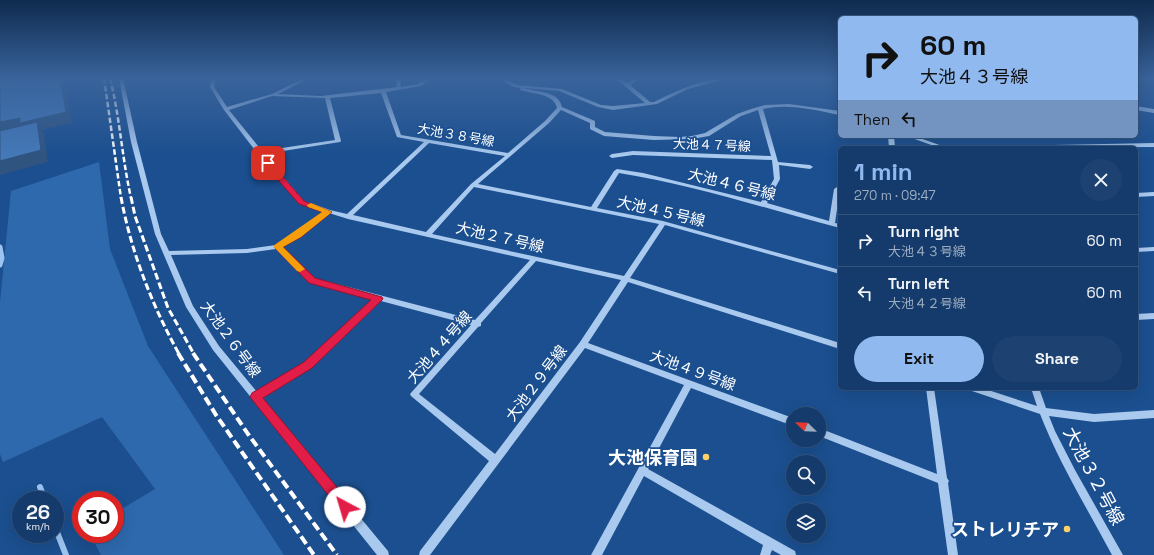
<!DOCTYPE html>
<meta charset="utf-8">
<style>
:root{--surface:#143b6b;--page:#1d4271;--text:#f1f3f6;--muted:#9dadc1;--line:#33557e;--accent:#90b9f0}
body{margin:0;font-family:"Space Grotesk","Noto Sans JP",sans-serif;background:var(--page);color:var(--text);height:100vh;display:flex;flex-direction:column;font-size:15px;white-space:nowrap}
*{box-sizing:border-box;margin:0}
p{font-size:13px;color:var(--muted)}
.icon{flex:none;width:22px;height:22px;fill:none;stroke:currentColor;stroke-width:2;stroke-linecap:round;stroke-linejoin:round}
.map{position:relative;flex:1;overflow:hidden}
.panel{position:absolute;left:838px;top:146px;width:300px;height:244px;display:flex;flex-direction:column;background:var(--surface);border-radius:6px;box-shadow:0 4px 16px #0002,0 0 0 1px var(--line)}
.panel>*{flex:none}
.hud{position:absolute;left:838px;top:16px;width:300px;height:122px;border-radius:6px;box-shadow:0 4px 16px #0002,0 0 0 1px var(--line);background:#90b9f0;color:#111;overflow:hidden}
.needle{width:26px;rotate:293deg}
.fabs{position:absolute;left:786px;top:407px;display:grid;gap:8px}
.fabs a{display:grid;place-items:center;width:40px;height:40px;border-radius:50%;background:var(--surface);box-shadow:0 4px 16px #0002,0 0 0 1px var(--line);font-size:20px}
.speed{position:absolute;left:12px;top:491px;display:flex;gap:8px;font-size:20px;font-weight:700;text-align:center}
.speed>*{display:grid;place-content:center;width:52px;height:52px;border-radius:50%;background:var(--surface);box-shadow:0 4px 16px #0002,0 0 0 1px var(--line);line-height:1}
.speed small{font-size:10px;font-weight:400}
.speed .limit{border:6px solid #d22;background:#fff;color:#111}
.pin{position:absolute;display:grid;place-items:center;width:34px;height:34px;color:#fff;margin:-17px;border-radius:8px;box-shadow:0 2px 6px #0006}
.me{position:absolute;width:44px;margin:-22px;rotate:321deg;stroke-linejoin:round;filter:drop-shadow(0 0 3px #0008)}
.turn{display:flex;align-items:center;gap:14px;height:84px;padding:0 16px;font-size:18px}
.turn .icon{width:52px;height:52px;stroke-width:2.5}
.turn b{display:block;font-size:28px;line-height:34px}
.then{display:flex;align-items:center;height:38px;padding:0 16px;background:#0003;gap:8px;font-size:15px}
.round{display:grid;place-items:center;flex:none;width:42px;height:42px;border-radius:21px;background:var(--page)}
.summary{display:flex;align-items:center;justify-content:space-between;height:68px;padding:0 16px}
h1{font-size:24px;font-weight:800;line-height:30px;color:var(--accent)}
.action{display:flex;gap:8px;margin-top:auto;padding:8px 16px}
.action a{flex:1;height:46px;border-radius:24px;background:var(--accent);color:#111;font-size:16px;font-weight:800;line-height:46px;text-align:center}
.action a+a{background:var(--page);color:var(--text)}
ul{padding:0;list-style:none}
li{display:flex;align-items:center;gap:12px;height:52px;padding:0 16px;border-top:1px solid var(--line)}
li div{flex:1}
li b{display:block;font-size:15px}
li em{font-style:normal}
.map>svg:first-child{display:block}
.green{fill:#2e69ad}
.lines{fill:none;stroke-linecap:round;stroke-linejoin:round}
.stream-far1{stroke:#9cc4f0;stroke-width:5}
.stream{stroke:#9cc4f0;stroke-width:6}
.minor{fill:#a9c9ee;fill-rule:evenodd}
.rail-far2{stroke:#fff;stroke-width:2.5;stroke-dasharray:5.5 2.5;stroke-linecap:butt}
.rail-far1{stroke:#fff;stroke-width:3;stroke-dasharray:7 3;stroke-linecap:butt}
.rail{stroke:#fff;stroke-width:4;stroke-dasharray:9 4;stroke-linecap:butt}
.shaded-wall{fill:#305480}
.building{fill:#4478b7;stroke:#305480}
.route{fill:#e11d48;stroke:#92132f}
.slow{fill:#f59e0b}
.poi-dot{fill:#ffd166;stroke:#1b4f8f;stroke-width:1.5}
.labels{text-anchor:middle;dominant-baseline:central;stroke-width:3.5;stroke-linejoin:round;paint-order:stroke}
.far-street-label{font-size:13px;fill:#fff;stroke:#1b4f8f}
.street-label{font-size:15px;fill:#fff;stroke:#1b4f8f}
.near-poi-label{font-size:18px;font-weight:bold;fill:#fff;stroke:#1b4f8f;text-anchor:end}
.near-street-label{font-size:18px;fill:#fff;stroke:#1b4f8f}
</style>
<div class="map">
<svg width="1154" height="555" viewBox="0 0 1154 555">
<rect width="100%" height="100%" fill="#1b4f8f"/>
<!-- green -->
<path class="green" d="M 99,162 L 110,249 L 148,346 L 284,555 L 101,555 L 90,534 L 115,534 L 115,513 L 155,489 L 102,417 L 3,462 L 0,454 L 0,302 L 11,191 Z"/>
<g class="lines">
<!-- stream-far1 -->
<path class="stream-far1" d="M 0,247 L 2,258 L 0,265"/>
<!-- stream -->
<path class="stream" d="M 40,487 L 45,500
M 55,527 L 66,555"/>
<!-- minor -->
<path class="minor" d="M 119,78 L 123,78 L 137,142 L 161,234 L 169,251 L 247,249 L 276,245 L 296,234 L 323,212 L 300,203 L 258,154 L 224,110 L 210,87 L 212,78 L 216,78 L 214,87 L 227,107 L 272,94 L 304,78 L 310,78 L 278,94 L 321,96 L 397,87 L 396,78 L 400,78 L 401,87 L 418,84 L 427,78 L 433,78 L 421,86 L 386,92 L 401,135 L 508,153 L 545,121 L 557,108 C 554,93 532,94 520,90 L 520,89 L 521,88 L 514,87 L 498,78 L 504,78 L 517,85 L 562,89 L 601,105 L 613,106 L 645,103 L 620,82 L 612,78 L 619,78 L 627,83 L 635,78 L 641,78 L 630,85 L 650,102 L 654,102 C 678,90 703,78 730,78 L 688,89 L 657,104 L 613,110 L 598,107 L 559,91 L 524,88 C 537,92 559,91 562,107 L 595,121 L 595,127 L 605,132 L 654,136 L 680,137 L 692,136 L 705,133 L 737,114 L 751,109 L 765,105 L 789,104 L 840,111 L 840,115 C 815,110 788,103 763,109 L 778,162 L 810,165 L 813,167 L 810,169 L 779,165 L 780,179 L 767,203 L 829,221 L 834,189 L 837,187 L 839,188 L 840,189 L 835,223 L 840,224 L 840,228 C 767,209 694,185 619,173 L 597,208 L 663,221 L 840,270 L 840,274 L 665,225 L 630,278 L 840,343 L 840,349 L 628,282 L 588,343 L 793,418 L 793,426 L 691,388 L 648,469 L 795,551 L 796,555 L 781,555 L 772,550 L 770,555 L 760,555 L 763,545 L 644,476 L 602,555 L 591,555 L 684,385 L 585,348 L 430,555 L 419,555 L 420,551 L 489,461 L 411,396 L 410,394 L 471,325 L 381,301 L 311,367 L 261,398 L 388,551 L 389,555 L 377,555 L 213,350 L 186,307 L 155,234 L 131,142 ZM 381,93 L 397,137 L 424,142 L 347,214 L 330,210 L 304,201 L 264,154 L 340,142 L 341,141 L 330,98 ZM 272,96 L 325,98 L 335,140 L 262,151 L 229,110 ZM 561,110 L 590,123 L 590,129 L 604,136 L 654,140 L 692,139 L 709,136 L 741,116 L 758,110 L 771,156 L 633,151 L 612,154 L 609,156 L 612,158 L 633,155 L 772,160 L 774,179 L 761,202 L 643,173 L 617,169 L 614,171 L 591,207 L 478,184 L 549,123 ZM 429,143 L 505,156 L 471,184 L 426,232 L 353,215 ZM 474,187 L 659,224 L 624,276 L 432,234 ZM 329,213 L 348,219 L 530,260 L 475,320 L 314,278 L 282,247 L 300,236 ZM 276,249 L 310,282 L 374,299 L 305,363 L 257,392 L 219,346 L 193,306 L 171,255 L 247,253 ZM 536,261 L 621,280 L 580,342 L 495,454 L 419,394 L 478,327 L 481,326 L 481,323 Z
M 1136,106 L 1154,109 L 1154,113 L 1136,110 Z
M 888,136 L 894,136 L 895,148 L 889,148 Z
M 906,136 L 914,136 L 948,148 L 940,148 Z
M 1154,143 L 1154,147 L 996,148 L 999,146 Z
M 1154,192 L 1154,196 L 1136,197 L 1136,193 Z
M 1154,247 L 1154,251 L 1136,252 L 1136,248 Z
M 1154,313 L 1154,319 L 1136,320 L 1136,314 Z
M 926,388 L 934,388 L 947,478 L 949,481 L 948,483 L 958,555 L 948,555 L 938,483 L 819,436 L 819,428 L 937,474 Z
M 968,388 L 982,388 L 1037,406 L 1031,388 L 1039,388 L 1046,408 L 1094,414 L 1154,410 L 1154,418 L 1094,422 L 1049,416 L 1055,431 L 1075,470 L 1123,555 L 1112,555 C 1087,508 1059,463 1040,414 L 969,390 Z"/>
<!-- rail-far2 -->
<path class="rail-far2" d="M 104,78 L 121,198
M 110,78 C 120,118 122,158 131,198"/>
<!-- rail-far1 -->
<path class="rail-far1" d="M 121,197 C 131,252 152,305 179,354
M 131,197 L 135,216 L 168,308 L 194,354"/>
<!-- rail -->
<path class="rail" d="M 178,353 L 216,415 L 314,555
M 193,353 L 248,434 L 337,555"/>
</g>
<!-- shaded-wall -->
<path class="shaded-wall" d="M 60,78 L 64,78 L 72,123 L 42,130 L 44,134 L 48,162 L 0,175 L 0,122 Z"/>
<!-- building -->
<path class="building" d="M 0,78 L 60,78 L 66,112 L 20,123 L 20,118 L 0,122 Z
M 37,122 L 41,150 L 0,161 L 0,131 Z"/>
<!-- sky -->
<linearGradient id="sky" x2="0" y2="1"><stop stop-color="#0f2b4f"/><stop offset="0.5" stop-color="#39639b"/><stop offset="1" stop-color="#39639b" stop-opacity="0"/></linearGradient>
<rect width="1154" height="156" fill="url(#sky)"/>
<!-- route -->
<path class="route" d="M 265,162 L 270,162 L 304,201 L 332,212 L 301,237 L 283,247 L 315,278 L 382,297 L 383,299 L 312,368 L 263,398 L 350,503 L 351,507 L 350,511 L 345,513 L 341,511 L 250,397 L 252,393 L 304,362 L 371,300 L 309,283 L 275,248 L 275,245 L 295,233 L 322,212 L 299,204 L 265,165 Z"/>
<!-- slow -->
<path class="slow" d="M 311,203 L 332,212 L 301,237 L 283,247 L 305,269 L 300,272 L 297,271 L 273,246 L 322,212 L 308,207 L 307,205 Z"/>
<!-- markers -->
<g class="poi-dot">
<circle cx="706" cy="457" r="4"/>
<circle cx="1067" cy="529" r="4"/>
</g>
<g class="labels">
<!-- far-street labels -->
<g class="far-street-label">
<text transform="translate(456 135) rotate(10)">大池３８号線</text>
<text transform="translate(712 145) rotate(2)">大池４７号線</text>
</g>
<!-- street labels -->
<g class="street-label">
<text transform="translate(732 184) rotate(14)">大池４６号線</text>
<text transform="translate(661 211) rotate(13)">大池４５号線</text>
<text transform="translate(500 237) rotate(13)">大池２７号線</text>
<text transform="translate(231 339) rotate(54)">大池２６号線</text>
<text transform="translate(439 347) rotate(-49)">大池４４号線</text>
<text transform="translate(693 370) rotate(20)">大池４９号線</text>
<text transform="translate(536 383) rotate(-53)">大池２９号線</text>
</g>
<!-- near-poi labels -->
<g class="near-poi-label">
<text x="698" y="457">大池保育園</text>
<text x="1059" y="529">ストレリチア</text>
</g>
<!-- near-street labels -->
<g class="near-street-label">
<text transform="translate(1094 476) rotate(62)">大池３２号線</text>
</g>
</g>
</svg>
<div class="fabs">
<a><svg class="needle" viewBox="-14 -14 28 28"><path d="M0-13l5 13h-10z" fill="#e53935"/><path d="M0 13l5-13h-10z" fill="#9dadc1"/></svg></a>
<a><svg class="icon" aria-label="search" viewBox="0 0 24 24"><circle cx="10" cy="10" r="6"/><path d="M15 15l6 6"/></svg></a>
<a><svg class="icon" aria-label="layers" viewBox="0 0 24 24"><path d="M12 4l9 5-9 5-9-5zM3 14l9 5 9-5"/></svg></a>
</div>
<div class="speed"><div>26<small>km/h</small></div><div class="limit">30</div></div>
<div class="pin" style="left:268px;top:163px;background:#d93025"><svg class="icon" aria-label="arrive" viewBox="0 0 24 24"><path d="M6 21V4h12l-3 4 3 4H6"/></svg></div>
<svg class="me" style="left:345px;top:507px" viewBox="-20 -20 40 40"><circle r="19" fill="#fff"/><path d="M0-13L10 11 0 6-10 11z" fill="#e11d48"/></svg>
<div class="hud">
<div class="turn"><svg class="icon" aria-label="right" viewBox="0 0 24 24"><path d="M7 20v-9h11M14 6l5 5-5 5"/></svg><div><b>60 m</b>大池４３号線</div></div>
<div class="then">Then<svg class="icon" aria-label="left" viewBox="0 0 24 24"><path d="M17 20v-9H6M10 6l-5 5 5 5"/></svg></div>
</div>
<section class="panel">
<div class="summary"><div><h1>1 min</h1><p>270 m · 09:47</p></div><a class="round"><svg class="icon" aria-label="close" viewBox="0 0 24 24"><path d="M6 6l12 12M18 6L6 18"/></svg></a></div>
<ul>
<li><svg class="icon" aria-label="right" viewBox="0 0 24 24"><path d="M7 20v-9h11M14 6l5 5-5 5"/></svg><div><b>Turn right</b><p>大池４３号線</p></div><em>60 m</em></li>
<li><svg class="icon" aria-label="left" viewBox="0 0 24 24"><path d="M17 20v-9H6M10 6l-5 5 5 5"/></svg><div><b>Turn left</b><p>大池４２号線</p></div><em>60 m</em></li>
</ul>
<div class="action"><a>Exit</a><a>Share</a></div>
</section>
</div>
